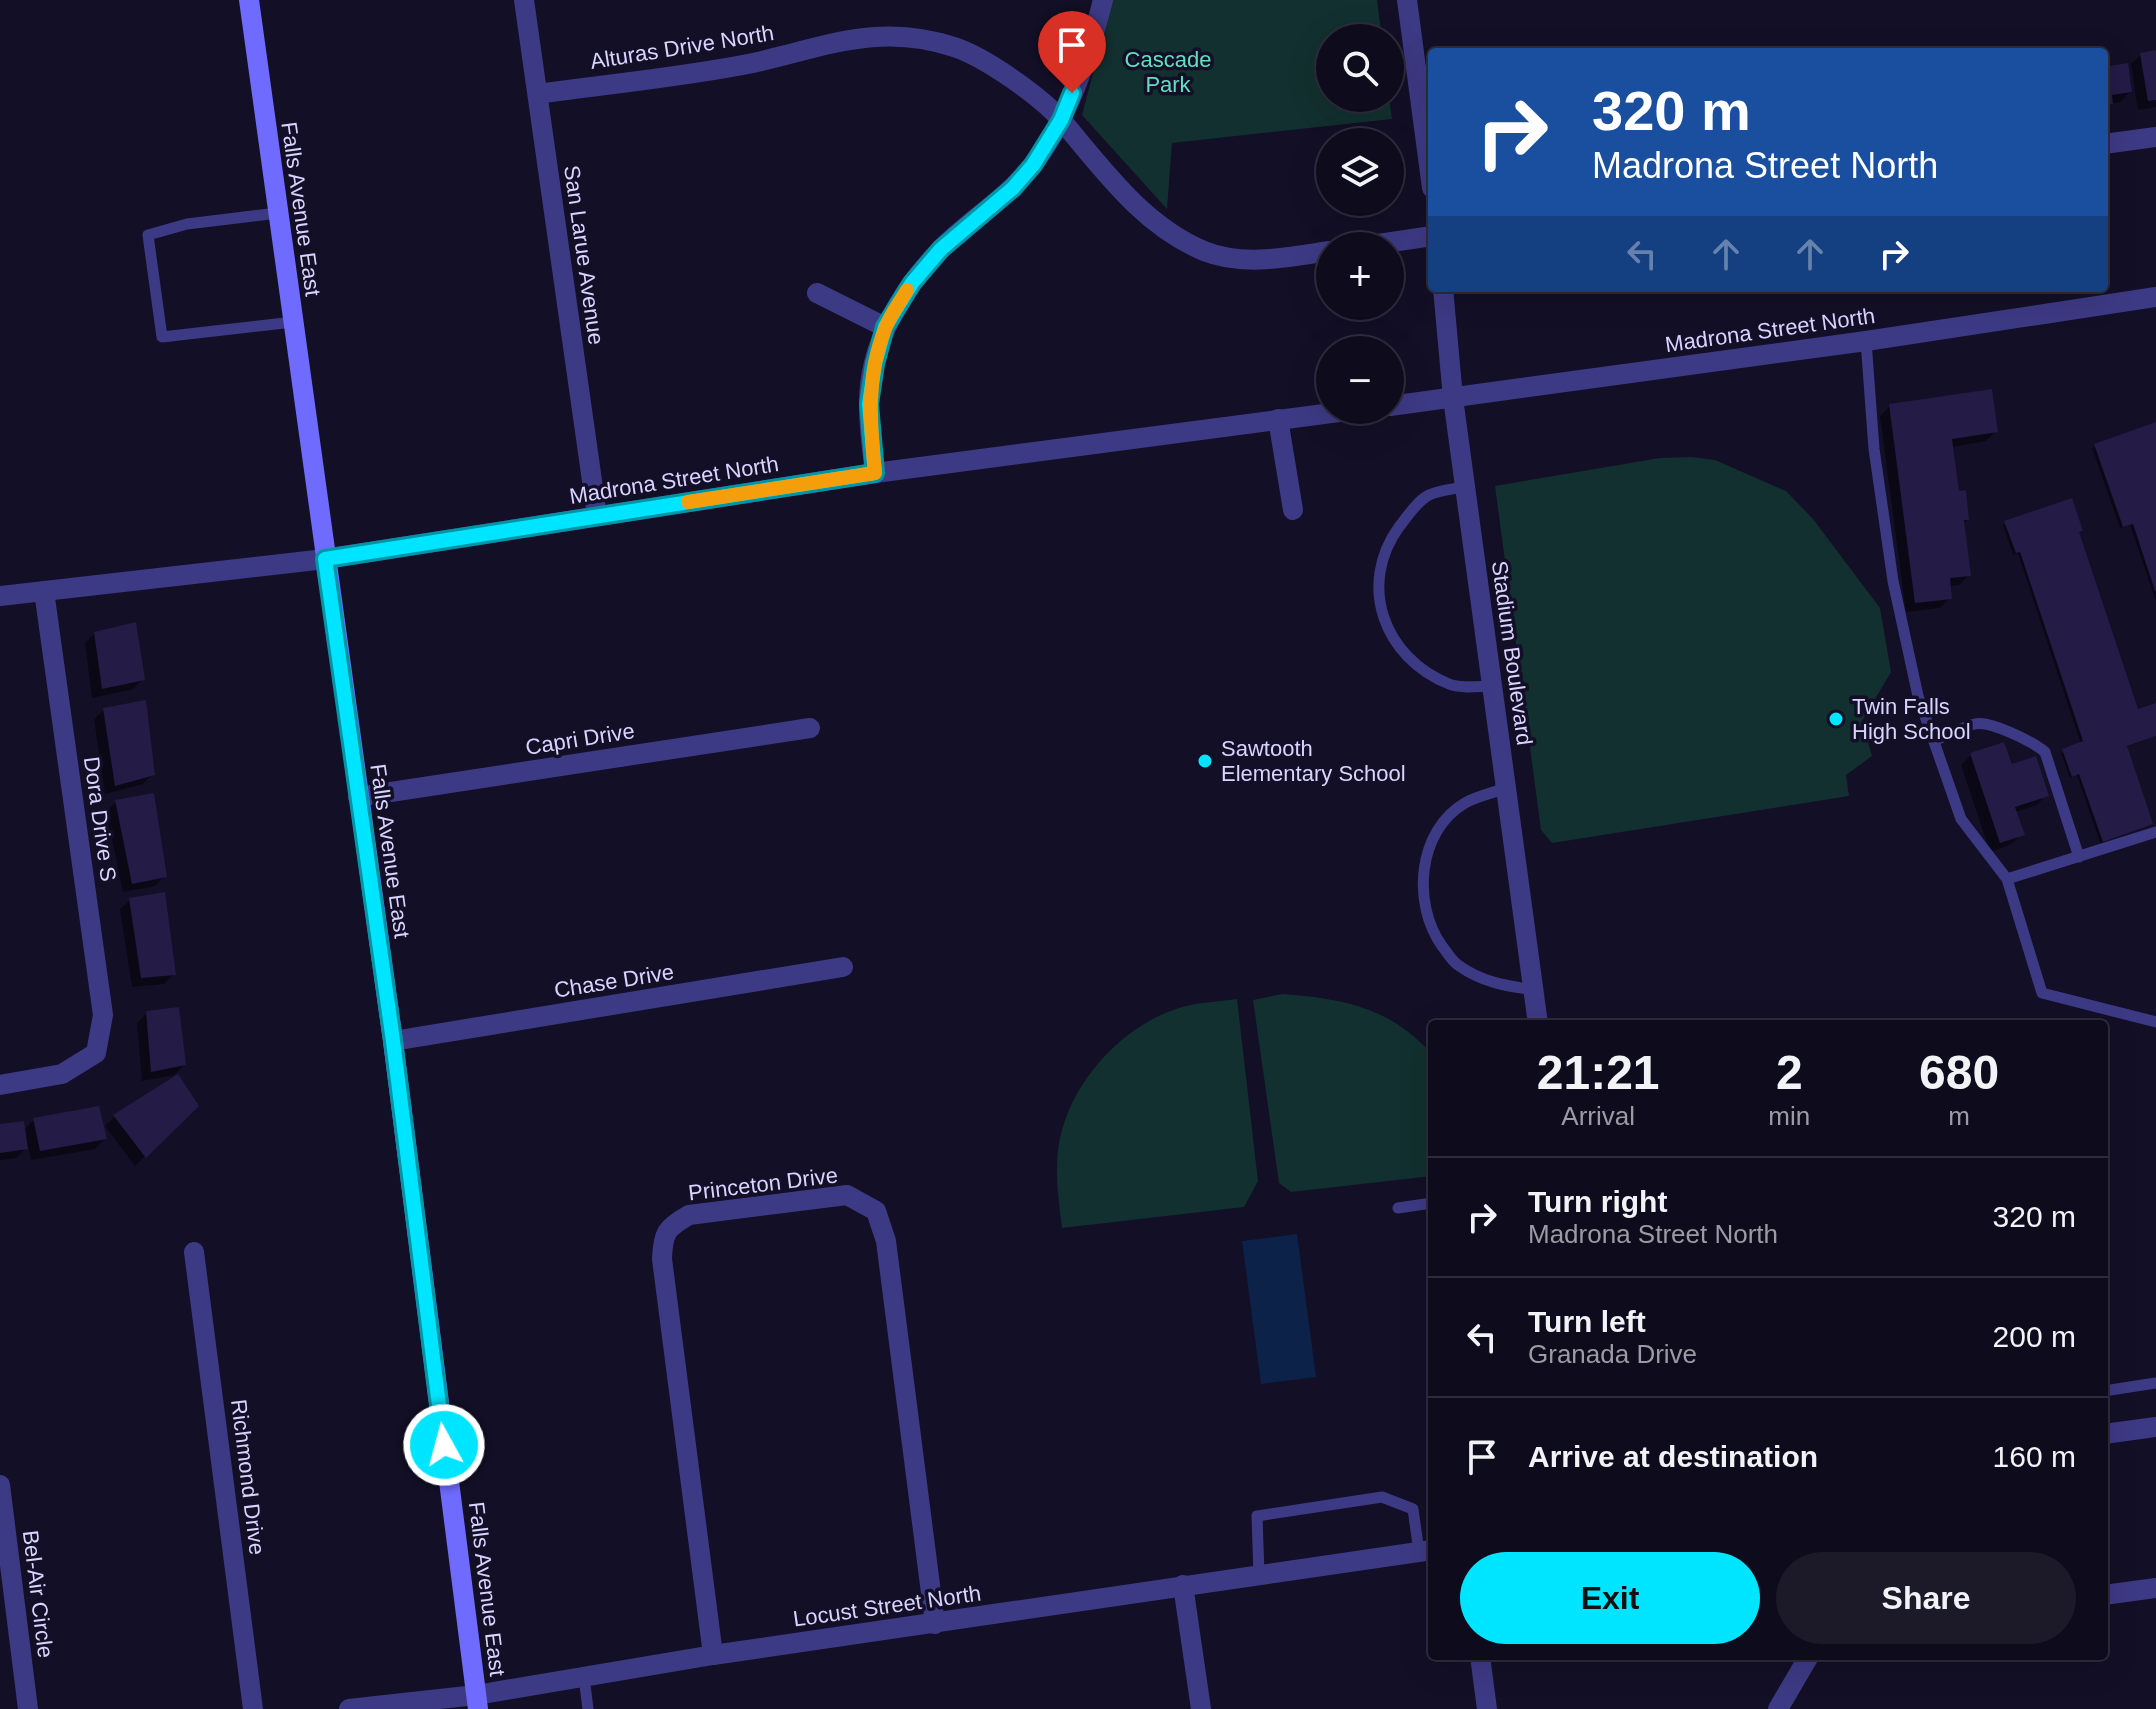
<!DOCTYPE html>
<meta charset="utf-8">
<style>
:root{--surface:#0e0b1c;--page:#1c1929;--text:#f1f3f6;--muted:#9b9ba3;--line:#2e2b3b;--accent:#00e5ff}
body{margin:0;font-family:Arial,sans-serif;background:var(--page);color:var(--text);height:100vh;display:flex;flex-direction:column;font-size:30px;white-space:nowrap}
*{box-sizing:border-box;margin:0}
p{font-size:26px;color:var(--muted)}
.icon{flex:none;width:44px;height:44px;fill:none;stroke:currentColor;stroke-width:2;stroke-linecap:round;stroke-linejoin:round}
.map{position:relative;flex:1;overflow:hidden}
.details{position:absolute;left:1428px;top:1020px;width:680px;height:640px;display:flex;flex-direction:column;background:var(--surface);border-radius:8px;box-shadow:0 8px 32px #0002,0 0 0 2px var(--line)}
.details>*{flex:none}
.guide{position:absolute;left:1428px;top:48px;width:680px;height:244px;border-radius:8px;box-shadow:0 8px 32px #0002,0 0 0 2px var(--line);background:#1a4fa0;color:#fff;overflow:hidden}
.fabs{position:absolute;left:1316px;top:24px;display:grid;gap:16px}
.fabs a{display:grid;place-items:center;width:88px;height:88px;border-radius:50%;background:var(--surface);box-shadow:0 8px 32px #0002,0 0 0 2px var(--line);font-size:40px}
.pin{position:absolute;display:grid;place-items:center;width:68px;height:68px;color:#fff;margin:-82px -34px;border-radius:50% 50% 50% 0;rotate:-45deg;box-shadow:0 0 8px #0007}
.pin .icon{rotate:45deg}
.me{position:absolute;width:88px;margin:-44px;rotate:353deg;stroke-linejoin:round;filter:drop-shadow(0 0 6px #0008)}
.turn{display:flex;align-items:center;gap:28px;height:168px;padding:0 32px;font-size:36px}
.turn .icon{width:104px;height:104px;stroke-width:2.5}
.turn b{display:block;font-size:56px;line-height:68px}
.lanes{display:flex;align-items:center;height:76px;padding:0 32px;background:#0003;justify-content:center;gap:40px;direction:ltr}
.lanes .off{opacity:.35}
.eta{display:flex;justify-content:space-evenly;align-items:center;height:136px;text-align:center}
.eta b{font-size:48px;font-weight:800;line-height:56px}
.button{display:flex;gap:16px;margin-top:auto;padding:16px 32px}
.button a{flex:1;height:92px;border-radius:48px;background:var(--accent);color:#111;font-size:32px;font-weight:800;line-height:92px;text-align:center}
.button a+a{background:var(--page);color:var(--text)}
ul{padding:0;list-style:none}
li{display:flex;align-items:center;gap:24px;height:120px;padding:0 32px;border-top:2px solid var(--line)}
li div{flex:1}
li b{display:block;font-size:30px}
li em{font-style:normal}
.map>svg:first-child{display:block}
.green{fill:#12302f}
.water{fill:#0c2248}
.shadow{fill:#0007}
.building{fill:#241b47}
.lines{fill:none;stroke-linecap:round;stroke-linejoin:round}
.service{stroke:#3d3a85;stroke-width:11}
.minor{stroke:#3d3a85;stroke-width:20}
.tertiary{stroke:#3d3a85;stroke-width:20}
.secondary{stroke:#6f6bff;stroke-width:20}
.route-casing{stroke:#0095a6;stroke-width:20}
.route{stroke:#00e5ff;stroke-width:14}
.slow{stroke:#f59e0b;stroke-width:14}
.poi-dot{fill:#00e5ff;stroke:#130f26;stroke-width:3}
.labels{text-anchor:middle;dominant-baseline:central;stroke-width:7;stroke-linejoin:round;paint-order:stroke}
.street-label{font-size:22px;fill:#d9d4ff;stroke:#130f26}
.park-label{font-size:22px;fill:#5fe0c0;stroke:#130f26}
.poi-label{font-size:22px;fill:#d9d4ff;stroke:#130f26;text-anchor:start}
</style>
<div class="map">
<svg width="2156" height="1709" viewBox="0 0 2156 1709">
<rect width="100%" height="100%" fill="#130f26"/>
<!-- green -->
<path class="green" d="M 1112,0 L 1377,0 L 1382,38 L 1330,38 L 1330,98 L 1389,98 L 1392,119 L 1172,143 L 1167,209 L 1082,115 Z
M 1692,457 L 1715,460 L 1786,491 L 1813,519 L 1880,608 L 1891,672 L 1862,721 L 1872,756 L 1846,775 L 1849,796 L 1552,843 L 1541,830 L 1495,486 L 1660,458 Z
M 1283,994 C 1344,999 1389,1007 1432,1054 L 1432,1176 L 1291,1192 L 1279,1183 L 1253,1000 Z
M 1237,999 L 1258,1181 L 1244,1207 L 1062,1228 C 1058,1196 1053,1161 1062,1130 C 1077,1076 1123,1027 1176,1009 C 1195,1002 1217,1002 1237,999 Z"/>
<!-- water -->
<path class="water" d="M 1297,1234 L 1316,1377 L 1261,1384 L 1242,1241 Z"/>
<!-- shadow -->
<path class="shadow" d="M 2156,52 L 2156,107 L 2138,110 L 2131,64 L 2141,55 Z
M 2104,69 L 2130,92 L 2120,102 L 2112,103 L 2104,111 Z
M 1890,406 L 1996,431 L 1986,441 L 1953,447 L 1957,494 L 1967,520 L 1962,524 L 1969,575 L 1959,585 L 1949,586 L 1950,598 L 1940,608 L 1906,612 L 1880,416 Z
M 2156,424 L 2156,601 L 2130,525 L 2120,528 L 2092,448 Z
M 2005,523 L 2081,530 L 2078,534 L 2137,712 L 2156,706 L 2156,736 L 2126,747 L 2148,825 L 2100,843 L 2077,775 L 2070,778 L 2061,753 L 2081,744 L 2018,553 L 2013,555 L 2003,525 Z
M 95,633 L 143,679 L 133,689 L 92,698 L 85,643 Z
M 104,710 L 153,774 L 143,784 L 105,794 L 94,719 Z
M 1971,755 L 2011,767 L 2046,795 L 2037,805 L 2015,812 L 2022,834 L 2012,844 L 1990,852 L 1961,765 Z
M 116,802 L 165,876 L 155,886 L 123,892 L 106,811 Z
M 130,900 L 174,974 L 164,984 L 132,987 L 120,909 Z
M 147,1013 L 184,1065 L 174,1075 L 142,1081 L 137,1023 Z
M 196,1106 L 135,1166 L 105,1126 L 114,1117 Z
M 34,1120 L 105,1139 L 95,1149 L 31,1160 L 28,1146 L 16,1158 L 0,1160 L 0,1126 L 23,1131 Z"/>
<!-- building -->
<path class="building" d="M 2156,50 L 2156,100 L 2148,101 L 2140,53 Z
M 2128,63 L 2132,92 L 2112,95 L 2113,104 L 2104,105 L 2104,67 Z
M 1992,389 L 1998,432 L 1952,439 L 1959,491 L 1966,490 L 1969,520 L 1964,520 L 1971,576 L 1950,578 L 1952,599 L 1915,603 L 1889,404 Z
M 2156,422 L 2156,591 L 2155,591 L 2133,524 L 2123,527 L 2094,444 Z
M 2072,498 L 2083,531 L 2079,532 L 2138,709 L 2156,703 L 2156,736 L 2127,746 L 2153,824 L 2103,842 L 2079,774 L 2072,777 L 2062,749 L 2083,741 L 2020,552 L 2016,553 L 2004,521 Z
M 136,622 L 145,680 L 102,689 L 94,632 Z
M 146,700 L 155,775 L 115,786 L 103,708 Z
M 2004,742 L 2012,764 L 2036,756 L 2049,796 L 2015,807 L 2025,835 L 2000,843 L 1970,753 Z
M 154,793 L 167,877 L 132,884 L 115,800 Z
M 165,892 L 176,975 L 141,978 L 129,898 Z
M 179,1007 L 186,1065 L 151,1072 L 146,1011 Z
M 178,1074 L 199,1106 L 146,1158 L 113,1115 Z
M 99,1106 L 107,1139 L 40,1151 L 33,1118 Z
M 24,1121 L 28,1149 L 0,1153 L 0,1124 Z"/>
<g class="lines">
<!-- service -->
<path class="service" d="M 278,213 L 187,224 L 148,235 L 162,337 L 293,322
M 1866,341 L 1874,449 L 1893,581 L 1918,696 L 1961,819 L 2007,879 L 2156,832
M 1465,487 C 1454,489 1439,490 1429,495 C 1417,501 1407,517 1399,527 C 1357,585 1384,658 1449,684 C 1461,689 1479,686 1492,686
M 1934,741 C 1947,735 1962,727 1975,724 C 1990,720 2033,742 2045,752 L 2079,857
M 1506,788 C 1493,793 1477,796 1465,803 C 1417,831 1412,904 1442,946 C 1447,952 1451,960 1458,965 C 1481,982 1506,986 1534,990
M 2007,879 L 2042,993 L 2156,1022
M 1398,1208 L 1432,1203
M 2104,1391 L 2156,1383
M 1259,1575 L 1257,1516 L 1382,1497 L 1413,1509 L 1419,1552
M 584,1677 L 588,1709"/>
<!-- minor -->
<path class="minor" d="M 524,0 L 597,516
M 538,94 C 608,84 684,77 753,63 C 825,47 879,22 954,47 C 985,57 1042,97 1063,122 C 1104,171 1144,226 1204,251 C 1243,267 1290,257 1330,251
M 2104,144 L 2156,137
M 1365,246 L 1432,236
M 817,293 L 885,327
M 1278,419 L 1293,510
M 875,473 C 872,451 869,429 869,406 C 868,347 900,291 941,249 C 969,220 1005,200 1031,167 C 1068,120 1088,58 1103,0
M 358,797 L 810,728
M 393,1041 L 843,967
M 0,1085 L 62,1074 L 96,1053 L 103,1015 L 44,591
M 194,1252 L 253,1709
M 0,1485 L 28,1709
M 1183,1585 L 1201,1709
M 2104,1595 L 2156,1588
M 713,1655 L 662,1259 C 663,1233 666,1228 689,1215 L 847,1195 L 876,1211 L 886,1241 L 935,1624
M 1480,1656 L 1487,1709
M 1778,1709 L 1809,1656"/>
<!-- tertiary -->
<path class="tertiary" d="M 1407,0 L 1432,188
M 1443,288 L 1453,398 L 1538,1024
M 1390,406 L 1866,341 L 2156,297
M 0,596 L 325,559 L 875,473 L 1354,410
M 2104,1434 L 2156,1427
M 349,1709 L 476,1695 L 713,1655 L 1432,1550"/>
<!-- secondary -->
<path class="secondary" d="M 249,0 L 393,1041 L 478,1709"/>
</g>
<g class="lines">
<!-- route casing -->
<g class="route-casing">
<path id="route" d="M 444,1445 L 393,1041 L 325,559 L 875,473 L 869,404 L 875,364 L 885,327 L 912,283 L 941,249 L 1013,188 L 1033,165 L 1061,120 L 1072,93"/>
</g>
<!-- route -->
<use href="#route" class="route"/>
<!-- slow -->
<path class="slow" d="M 688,502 L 875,473 C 870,424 866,376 885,329 C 890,315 900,302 907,290"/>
</g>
<!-- markers -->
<g class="poi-dot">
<circle cx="1836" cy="719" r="8"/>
<circle cx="1205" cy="761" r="8"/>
</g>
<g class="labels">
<!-- street labels -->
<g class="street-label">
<text transform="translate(682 47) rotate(-9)">Alturas Drive North</text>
<text transform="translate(301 209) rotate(82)">Falls Avenue East</text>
<text transform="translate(584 255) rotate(82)">San Larue Avenue</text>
<text transform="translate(1770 330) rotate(-8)">Madrona Street North</text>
<text transform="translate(674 480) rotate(-9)">Madrona Street North</text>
<text transform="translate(1512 653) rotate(82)">Stadium Boulevard</text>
<text transform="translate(580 739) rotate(-9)">Capri Drive</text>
<text transform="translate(100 819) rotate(82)">Dora Drive S</text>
<text transform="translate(390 851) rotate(82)">Falls Avenue East</text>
<text transform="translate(614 981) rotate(-9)">Chase Drive</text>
<text transform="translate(763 1184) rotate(-7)">Princeton Drive</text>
<text transform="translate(248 1477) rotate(83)">Richmond Drive</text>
<text transform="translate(487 1589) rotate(83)">Falls Avenue East</text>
<text transform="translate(38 1594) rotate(83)">Bel-Air Circle</text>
<text transform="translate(887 1606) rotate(-8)">Locust Street North</text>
</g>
<!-- park labels -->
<g class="park-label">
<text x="1168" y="59">Cascade<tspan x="1168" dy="25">Park</tspan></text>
</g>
<!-- poi labels -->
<g class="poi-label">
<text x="1852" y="706">Twin Falls<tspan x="1852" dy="25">High School</tspan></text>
<text x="1221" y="748">Sawtooth<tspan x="1221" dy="25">Elementary School</tspan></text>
</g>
</g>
</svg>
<div class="fabs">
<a><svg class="icon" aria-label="search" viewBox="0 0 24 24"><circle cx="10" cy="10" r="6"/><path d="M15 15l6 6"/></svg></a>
<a><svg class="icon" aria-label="layers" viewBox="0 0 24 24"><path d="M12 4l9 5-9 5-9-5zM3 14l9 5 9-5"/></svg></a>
<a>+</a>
<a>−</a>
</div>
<div class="pin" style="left:1072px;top:93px;background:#d93025"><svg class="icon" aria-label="arrive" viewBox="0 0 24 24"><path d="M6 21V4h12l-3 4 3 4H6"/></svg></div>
<svg class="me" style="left:444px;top:1445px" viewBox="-20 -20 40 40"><circle r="17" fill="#00e5ff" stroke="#fff" stroke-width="3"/><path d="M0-11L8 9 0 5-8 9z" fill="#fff"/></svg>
<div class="guide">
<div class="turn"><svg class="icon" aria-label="right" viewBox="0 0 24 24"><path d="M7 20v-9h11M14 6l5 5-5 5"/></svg><div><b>320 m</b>Madrona Street North</div></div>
<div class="lanes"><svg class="icon off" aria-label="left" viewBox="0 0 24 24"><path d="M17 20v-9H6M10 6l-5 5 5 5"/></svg><svg class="icon off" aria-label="ahead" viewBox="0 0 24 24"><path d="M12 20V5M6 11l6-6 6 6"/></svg><svg class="icon off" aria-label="ahead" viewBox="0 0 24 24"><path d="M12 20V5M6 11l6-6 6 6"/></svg><svg class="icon" aria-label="right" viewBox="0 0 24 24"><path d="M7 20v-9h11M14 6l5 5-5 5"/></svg></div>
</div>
<section class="details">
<div class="eta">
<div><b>21:21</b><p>Arrival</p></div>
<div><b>2</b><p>min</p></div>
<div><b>680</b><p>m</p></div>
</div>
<ul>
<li><svg class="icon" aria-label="right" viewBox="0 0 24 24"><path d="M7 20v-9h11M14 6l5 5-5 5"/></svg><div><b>Turn right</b><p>Madrona Street North</p></div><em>320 m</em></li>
<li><svg class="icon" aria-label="left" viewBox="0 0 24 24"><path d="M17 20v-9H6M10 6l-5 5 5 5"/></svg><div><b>Turn left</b><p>Granada Drive</p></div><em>200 m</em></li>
<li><svg class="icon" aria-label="arrive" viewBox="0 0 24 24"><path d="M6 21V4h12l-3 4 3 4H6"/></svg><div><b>Arrive at destination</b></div><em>160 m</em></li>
</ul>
<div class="button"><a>Exit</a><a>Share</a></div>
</section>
</div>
